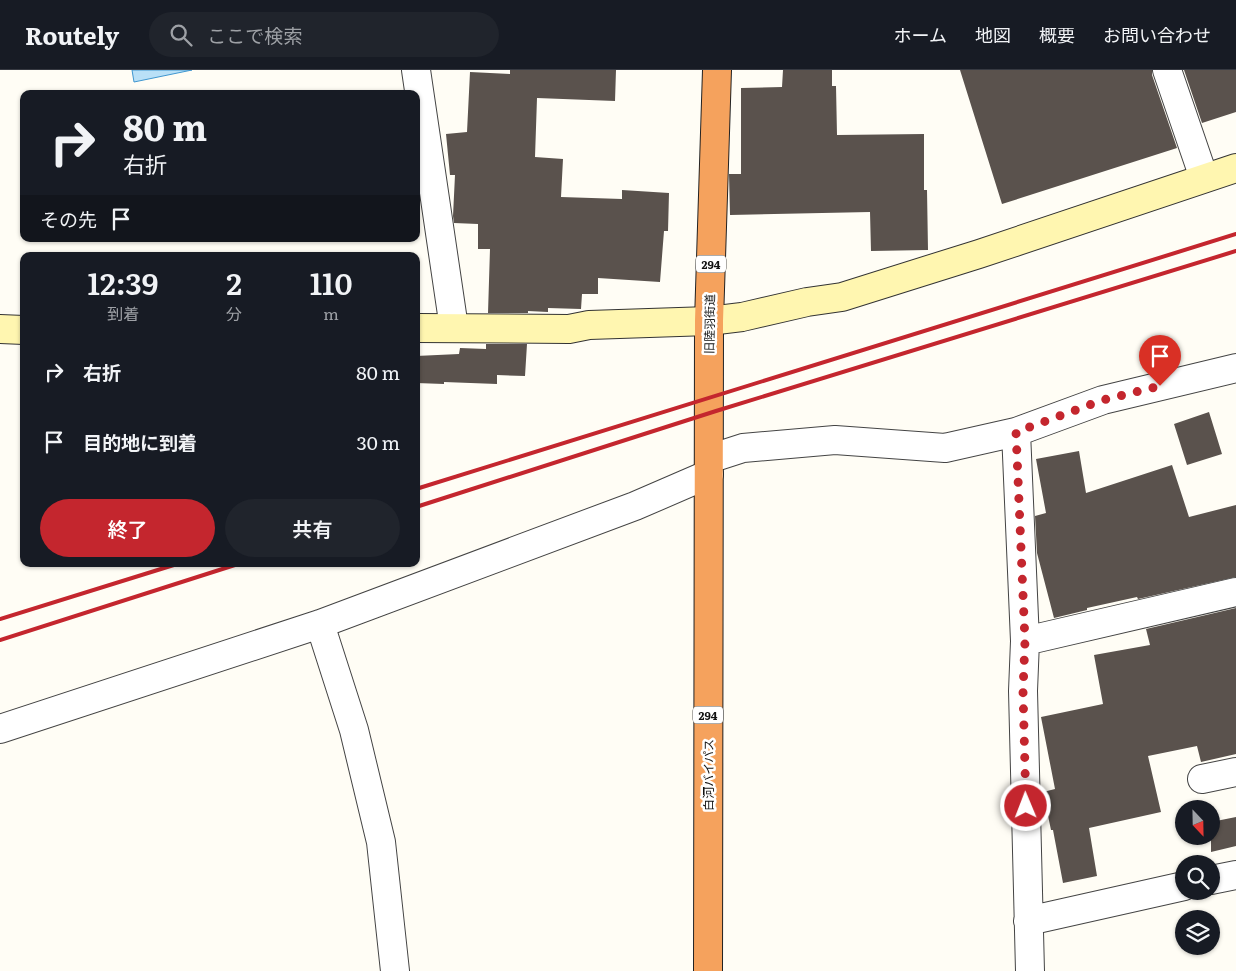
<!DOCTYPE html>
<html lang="ja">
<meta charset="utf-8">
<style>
:root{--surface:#171b24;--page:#20242c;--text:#f1f3f6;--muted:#9ea1a6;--line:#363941;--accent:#c4262e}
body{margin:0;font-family:Literata,"Noto Sans JP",serif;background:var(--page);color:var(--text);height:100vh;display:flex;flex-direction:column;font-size:19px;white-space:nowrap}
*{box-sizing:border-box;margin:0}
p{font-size:16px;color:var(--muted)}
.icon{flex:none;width:28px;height:28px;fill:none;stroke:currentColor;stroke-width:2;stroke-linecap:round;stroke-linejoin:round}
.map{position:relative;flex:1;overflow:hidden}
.details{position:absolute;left:20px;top:182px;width:400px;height:315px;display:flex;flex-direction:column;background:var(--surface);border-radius:10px;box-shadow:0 1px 4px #0004}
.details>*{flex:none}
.banner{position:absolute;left:20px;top:20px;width:400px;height:152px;border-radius:10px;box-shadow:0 1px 4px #0004;background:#171b24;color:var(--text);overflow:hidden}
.needle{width:32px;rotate:158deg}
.controls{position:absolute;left:1175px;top:730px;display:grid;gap:10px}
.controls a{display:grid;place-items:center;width:45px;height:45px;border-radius:50%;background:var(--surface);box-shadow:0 1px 4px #0004;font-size:25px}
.pin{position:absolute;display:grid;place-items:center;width:42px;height:42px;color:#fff;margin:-51px -21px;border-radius:50% 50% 50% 0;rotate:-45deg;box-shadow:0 0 5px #0007}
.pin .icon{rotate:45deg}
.me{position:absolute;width:55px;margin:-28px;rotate:359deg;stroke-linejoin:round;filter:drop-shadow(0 0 4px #0008)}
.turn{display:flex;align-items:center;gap:18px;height:105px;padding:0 20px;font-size:22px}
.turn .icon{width:65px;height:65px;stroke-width:2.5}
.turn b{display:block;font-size:35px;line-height:42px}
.then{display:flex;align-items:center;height:48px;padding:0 20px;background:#0003;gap:10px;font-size:19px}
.eta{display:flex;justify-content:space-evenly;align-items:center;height:85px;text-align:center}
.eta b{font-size:30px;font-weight:600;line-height:35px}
.action{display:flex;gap:10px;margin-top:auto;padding:10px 20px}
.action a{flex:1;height:58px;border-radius:30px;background:var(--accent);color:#fff;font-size:20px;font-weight:600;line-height:58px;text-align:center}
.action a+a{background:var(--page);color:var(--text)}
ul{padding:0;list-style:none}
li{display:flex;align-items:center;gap:15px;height:70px;padding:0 20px}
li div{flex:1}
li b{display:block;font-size:19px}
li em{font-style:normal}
header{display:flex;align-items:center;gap:30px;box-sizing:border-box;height:70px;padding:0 25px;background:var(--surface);border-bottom:1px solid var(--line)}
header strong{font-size:24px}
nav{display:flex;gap:28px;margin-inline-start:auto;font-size:18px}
.search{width:350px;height:45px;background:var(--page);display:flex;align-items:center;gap:12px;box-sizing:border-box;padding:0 18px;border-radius:28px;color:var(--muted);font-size:19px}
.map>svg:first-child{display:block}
.water{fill:#b9e0f7;stroke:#3f96cf}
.building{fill:#5a524d}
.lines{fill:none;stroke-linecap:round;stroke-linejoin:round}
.street-casing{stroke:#444;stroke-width:30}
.secondary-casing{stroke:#333;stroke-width:30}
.highway-casing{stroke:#222;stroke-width:30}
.street{stroke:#fff;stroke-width:28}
.secondary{stroke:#fff6b0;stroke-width:28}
.highway{stroke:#f5a25d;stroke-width:28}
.rail{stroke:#c4262e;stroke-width:4}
.route{stroke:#c4262e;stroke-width:9;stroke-dasharray:0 16.2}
.labels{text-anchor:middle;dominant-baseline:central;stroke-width:5;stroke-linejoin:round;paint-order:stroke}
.shield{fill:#fff;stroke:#585858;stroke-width:1}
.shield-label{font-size:11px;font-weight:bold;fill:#111}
.street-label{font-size:12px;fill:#111;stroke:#fff}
</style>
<header>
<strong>Routely</strong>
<div class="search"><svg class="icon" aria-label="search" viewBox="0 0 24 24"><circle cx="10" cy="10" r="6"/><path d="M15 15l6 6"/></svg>ここで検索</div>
<nav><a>ホーム</a><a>地図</a><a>概要</a><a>お問い合わせ</a></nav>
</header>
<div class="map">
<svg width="1236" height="901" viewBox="0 0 1236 901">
<rect width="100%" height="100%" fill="#fffdf5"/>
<!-- water -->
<path class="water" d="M 132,0 L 192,0 L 134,12 Z"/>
<!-- building -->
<path class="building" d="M 510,0 L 616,0 L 615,31 L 537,28 L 535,87 L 563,89 L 561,127 L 622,129 L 622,120 L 669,123 L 668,161 L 664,161 L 660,212 L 598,208 L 598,224 L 582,224 L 581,239 L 548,238 L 548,242 L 528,241 L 528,243 L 488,243 L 490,179 L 478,179 L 478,154 L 454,153 L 453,146 L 455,105 L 450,105 L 446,64 L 467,62 L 470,2 L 510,4 Z
M 783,0 L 832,0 L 832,16 L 836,16 L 837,65 L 924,64 L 924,120 L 927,120 L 928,180 L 871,181 L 870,142 L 730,145 L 729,104 L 741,104 L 741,18 L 782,17 Z
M 960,0 L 1152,0 L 1152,5 L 1177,78 L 1002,134 Z
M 1184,0 L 1236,0 L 1236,42 L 1202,53 Z
M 486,274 L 527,274 L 525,306 L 497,305 L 497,314 L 444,312 L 444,314 L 416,313 L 416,286 L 459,284 L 460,278 L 486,279 Z
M 1209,342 L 1222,384 L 1187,395 L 1174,354 Z
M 1079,381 L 1086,423 L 1172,395 L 1189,447 L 1236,435 L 1236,507 L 1138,529 L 1137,527 L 1087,538 L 1087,540 L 1054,548 L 1037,483 L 1035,446 L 1046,443 L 1036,389 Z
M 1236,538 L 1236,684 L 1201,692 L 1197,676 L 1148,686 L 1161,742 L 1089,758 L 1097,806 L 1063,813 L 1053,760 L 1051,760 L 1043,722 L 1055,719 L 1041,647 L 1103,634 L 1094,585 L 1150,575 L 1146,559 Z
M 1236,747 L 1236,776 L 1211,782 L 1211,752 Z"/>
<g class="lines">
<!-- street casing -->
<g class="street-casing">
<path id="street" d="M 416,0 L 454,258
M 1167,0 L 1204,108
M 1016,362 L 1025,571 L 1023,621 L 1030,901
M 709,389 L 743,378 L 835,370 L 945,378 L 1016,362 L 1103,330 L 1236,298
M 320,554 L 354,660 L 381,772 L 395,901
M 1025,571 L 1236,522
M 0,659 L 320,554 L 635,436 L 709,404
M 1202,709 L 1236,702
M 1211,810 L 1236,805
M 1028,851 L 1184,816"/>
</g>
<!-- secondary casing -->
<g class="secondary-casing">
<path id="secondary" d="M 416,258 L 569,259 L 589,255 L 709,251 L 742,247 L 807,232 L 842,227 L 979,184 L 1236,98
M 0,259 L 24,260"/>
</g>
<!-- highway casing -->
<g class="highway-casing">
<path id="highway" d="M 708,901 L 709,251 L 717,0"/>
</g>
<!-- street -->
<use href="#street" class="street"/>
<!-- secondary -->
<use href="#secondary" class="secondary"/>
<!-- highway -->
<use href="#highway" class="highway"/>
<!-- rail -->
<path class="rail" d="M 416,419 L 1236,164
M 416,437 L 716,341 L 1236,181
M 0,549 L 177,494
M 0,570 L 238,494"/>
</g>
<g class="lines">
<!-- route -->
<path class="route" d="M 1026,736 L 1023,621 L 1025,571 L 1016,362 L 1103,330 L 1160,316"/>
</g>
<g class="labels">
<!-- shield labels -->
<g class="shield">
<rect x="696" y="185.5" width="30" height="17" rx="4"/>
<rect x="693" y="636.5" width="30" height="17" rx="4"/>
</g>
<g class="shield-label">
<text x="711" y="194">294</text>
<text x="708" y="645">294</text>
</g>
<!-- street labels -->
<g class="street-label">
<text transform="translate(709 254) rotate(-89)">旧陸羽街道</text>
<text transform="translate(708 705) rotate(-90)">白河バイパス</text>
</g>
</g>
</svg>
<div class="controls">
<a><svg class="needle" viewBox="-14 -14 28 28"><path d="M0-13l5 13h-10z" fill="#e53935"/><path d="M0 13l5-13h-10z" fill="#9ea1a6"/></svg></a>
<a><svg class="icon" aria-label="search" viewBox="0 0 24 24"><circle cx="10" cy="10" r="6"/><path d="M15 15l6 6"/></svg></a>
<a><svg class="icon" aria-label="layers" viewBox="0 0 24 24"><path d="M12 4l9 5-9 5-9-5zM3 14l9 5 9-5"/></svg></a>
</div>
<div class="pin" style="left:1160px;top:316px;background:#d93025"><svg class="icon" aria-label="arrive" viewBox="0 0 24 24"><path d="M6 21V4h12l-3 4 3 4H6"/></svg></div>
<svg class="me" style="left:1026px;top:736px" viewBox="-20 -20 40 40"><circle r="17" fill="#c4262e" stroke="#fff" stroke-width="3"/><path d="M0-11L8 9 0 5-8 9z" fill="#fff"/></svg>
<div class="banner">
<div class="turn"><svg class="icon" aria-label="right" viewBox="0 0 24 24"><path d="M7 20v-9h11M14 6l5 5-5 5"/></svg><div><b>80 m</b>右折</div></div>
<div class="then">その先<svg class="icon" aria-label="arrive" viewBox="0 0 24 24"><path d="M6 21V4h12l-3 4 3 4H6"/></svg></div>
</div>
<section class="details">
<div class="eta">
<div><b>12:39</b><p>到着</p></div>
<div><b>2</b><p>分</p></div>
<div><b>110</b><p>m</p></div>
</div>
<ul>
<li><svg class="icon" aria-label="right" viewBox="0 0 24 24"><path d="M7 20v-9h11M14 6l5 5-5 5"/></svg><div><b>右折</b></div><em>80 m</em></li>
<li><svg class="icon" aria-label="arrive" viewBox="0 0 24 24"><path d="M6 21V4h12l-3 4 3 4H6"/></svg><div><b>目的地に到着</b></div><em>30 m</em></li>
</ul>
<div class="action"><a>終了</a><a>共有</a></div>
</section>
</div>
